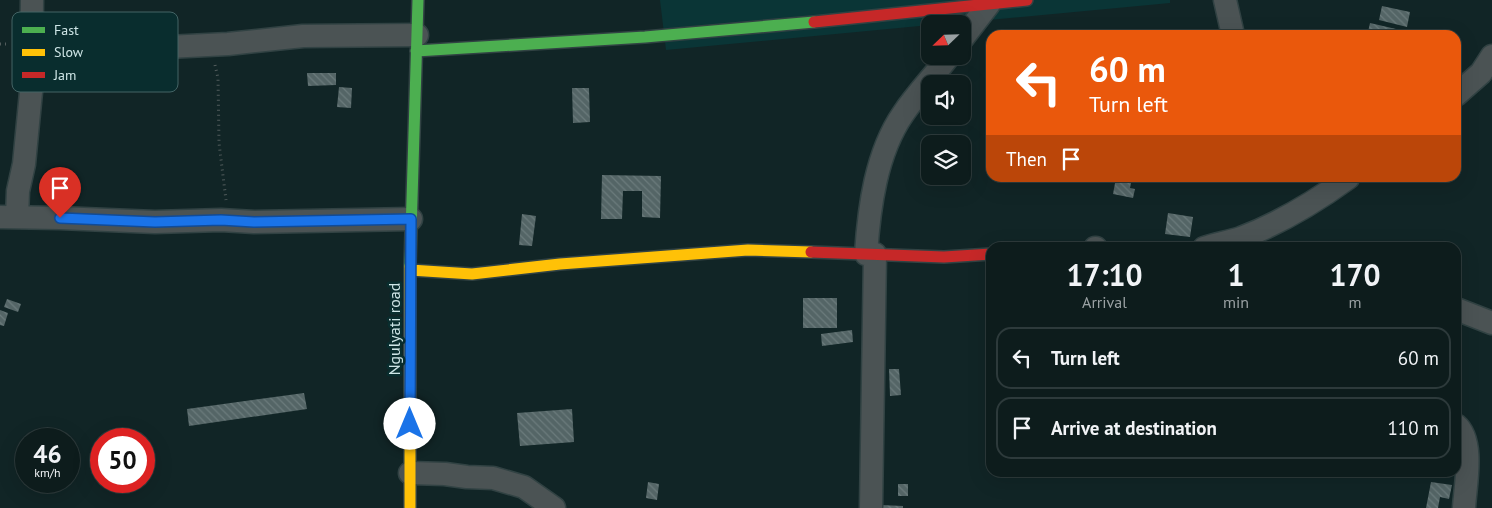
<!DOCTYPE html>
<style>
:root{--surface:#0d1c1c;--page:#1b2929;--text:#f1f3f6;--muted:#9aa1a3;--line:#2d3a3b}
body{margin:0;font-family:"PT Sans",sans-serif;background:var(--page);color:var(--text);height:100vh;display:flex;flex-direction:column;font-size:19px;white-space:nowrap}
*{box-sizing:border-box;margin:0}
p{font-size:16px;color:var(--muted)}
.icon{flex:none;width:28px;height:28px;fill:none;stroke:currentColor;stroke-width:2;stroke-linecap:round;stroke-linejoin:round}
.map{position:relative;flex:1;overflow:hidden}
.details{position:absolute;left:986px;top:242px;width:475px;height:235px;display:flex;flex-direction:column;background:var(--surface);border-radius:15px;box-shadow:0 5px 20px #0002,0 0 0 1px var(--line)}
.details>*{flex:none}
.hud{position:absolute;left:986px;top:30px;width:475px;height:152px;border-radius:15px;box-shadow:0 5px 20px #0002,0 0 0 1px var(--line);background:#ea580c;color:#fff;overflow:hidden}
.needle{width:32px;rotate:247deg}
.tools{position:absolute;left:921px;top:15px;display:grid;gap:10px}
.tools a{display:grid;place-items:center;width:50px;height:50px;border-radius:10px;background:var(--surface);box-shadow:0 5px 20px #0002,0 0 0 1px var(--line);font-size:25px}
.speed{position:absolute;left:15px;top:428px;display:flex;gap:10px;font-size:25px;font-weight:700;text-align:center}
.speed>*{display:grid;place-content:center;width:65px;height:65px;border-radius:50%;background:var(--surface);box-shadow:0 5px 20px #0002,0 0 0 1px var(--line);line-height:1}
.speed small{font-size:12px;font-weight:400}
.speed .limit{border:8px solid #d22;background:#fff;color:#111}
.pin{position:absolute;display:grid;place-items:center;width:42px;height:42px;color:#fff;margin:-51px -21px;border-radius:50% 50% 50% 0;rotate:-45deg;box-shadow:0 0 5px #0007}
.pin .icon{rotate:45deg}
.me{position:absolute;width:55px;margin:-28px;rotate:0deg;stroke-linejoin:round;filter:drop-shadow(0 0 4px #0008)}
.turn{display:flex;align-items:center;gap:18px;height:105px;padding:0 20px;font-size:22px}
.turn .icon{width:65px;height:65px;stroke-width:2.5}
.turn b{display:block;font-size:35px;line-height:42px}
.then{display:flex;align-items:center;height:48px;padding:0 20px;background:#0003;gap:10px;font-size:19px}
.eta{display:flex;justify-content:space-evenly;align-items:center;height:85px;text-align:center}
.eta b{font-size:30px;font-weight:700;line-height:35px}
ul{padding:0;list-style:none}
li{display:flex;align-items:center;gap:15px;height:62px;margin:0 10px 8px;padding:0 10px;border:2px solid var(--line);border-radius:15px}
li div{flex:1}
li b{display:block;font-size:19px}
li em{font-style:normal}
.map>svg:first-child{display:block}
.built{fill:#0a3536}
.building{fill:url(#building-back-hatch)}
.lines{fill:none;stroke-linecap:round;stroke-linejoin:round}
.street-casing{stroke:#314243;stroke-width:25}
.fast-casing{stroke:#314243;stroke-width:14}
.slow-casing{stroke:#314243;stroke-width:14}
.jam-casing{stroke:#314243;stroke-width:14}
.path{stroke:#525c5c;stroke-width:3;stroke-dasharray:1 4;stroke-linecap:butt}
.street{stroke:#4b5354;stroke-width:22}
.fast{stroke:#4caf50;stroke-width:11}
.slow{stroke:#ffc107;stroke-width:11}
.jam{stroke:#c62828;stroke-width:11}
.route-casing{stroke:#114b97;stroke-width:12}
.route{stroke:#1a73e8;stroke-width:9}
.labels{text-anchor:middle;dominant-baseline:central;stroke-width:5;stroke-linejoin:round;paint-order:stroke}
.street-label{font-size:16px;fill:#cee5e6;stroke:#092d2e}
.key{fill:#092d2e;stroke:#446465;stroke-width:1}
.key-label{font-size:14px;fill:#cee5e6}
</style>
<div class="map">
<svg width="1492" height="508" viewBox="0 0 1492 508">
<defs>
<pattern id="building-back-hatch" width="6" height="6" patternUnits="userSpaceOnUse" patternTransform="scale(1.25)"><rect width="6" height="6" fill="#546566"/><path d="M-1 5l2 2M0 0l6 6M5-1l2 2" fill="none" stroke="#6b7b7c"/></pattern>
</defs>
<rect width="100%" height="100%" fill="#112526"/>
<!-- built -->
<path class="built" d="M 660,0 L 1170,0 L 1170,3 L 947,24 L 930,24 L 930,25 L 666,50 Z"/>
<!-- building -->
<path class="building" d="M 1382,6 L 1410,12 L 1407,27 L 1379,20 Z
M 1370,23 L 1396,29 L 1395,35 L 1385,35 L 1368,32 Z
M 307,73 L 336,73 L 336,85 L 308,86 Z
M 339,87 L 352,88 L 351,108 L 337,107 Z
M 572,88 L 589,88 L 590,122 L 573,123 Z
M 602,175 L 661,176 L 660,218 L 642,217 L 642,191 L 623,191 L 622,219 L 601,219 Z
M 1116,178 L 1132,178 L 1130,188 L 1135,189 L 1133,198 L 1113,194 Z
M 1168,213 L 1193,217 L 1190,237 L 1165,234 Z
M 522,214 L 536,216 L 532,246 L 519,245 Z
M 803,298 L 837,298 L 837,328 L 803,328 Z
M 7,299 L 21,304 L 18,312 L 4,307 Z
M 0,310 L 8,313 L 4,326 L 0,325 Z
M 852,330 L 853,342 L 822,346 L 821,334 Z
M 889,369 L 899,369 L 901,395 L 890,396 Z
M 304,393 L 307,409 L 189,426 L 187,409 Z
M 572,409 L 574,442 L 520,446 L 517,413 Z
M 648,482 L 659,484 L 657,500 L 646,498 Z
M 1431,482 L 1452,485 L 1449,499 L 1440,497 L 1438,508 L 1426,508 Z
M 898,484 L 908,484 L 908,496 L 898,496 Z
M 881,505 L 903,506 L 903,508 L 881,508 Z"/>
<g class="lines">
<!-- street casing -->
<g class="street-casing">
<path id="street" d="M 1225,0 L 1233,35
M 962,39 L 989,4
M 31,43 L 147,48 L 228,44 L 303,36 L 417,35
M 1456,95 L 1481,73 L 1492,56
M 0,217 L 60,218 L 155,222 L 221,220 L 254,222 L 411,219
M 17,217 L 18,191 L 24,164 L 31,92 L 32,0
M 1095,248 L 1096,248
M 1204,248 C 1216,244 1229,242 1241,238 C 1280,223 1315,202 1348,178
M 866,254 C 869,208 876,153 903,114 C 917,93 934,76 949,56
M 1456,309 L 1492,323
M 1456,425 C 1475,441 1465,486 1464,508
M 410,473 L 445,474 L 467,477 L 493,478 L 524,487 L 554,508
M 871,508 L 875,254"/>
</g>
<!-- fast casing -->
<g class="fast-casing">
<path id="fast" d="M 416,51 L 645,37 L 814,22
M 410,266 L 418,0"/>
</g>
<!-- slow casing -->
<g class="slow-casing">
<path id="slow" d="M 410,270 L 472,274 L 560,264 L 748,250 L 811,252
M 410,508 L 410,266"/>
</g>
<!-- jam casing -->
<g class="jam-casing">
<path id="jam" d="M 814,22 L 1027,0
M 811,252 L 944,257 L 991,254"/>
</g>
<!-- path -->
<path class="path" d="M 0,44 L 9,44
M 215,65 L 218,78 L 219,143 L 226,200"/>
<!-- street -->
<use href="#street" class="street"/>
<!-- fast -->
<use href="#fast" class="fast"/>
<!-- slow -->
<use href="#slow" class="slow"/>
<!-- jam -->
<use href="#jam" class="jam"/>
</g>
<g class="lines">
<!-- route casing -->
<g class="route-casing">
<path id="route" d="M 60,218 L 155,222 L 221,220 L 254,222 L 411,219 L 410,424"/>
</g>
<!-- route -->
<use href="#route" class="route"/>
</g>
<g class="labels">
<!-- street labels -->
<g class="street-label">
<text transform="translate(394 329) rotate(-90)">Ngulyati road</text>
</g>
</g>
<!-- legend -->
<rect x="12" y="12" width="166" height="80" rx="8" class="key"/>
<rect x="22" y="27" width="23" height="6" fill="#4caf50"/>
<rect x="22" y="49" width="23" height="7" fill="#ffc107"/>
<rect x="22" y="72" width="23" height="6" fill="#c62828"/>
<g class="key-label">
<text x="54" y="35">Fast</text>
<text x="54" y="57">Slow</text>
<text x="54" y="80">Jam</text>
</g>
</svg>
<div class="tools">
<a><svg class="needle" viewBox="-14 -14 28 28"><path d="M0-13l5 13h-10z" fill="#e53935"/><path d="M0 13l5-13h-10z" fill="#9aa1a3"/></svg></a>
<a><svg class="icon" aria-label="sound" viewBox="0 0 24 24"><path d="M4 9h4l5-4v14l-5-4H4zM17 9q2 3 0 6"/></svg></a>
<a><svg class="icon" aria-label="layers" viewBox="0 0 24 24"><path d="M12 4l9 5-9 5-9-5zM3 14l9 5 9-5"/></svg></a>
</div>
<div class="speed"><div>46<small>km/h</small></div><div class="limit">50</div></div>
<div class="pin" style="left:60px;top:218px;background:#d93025"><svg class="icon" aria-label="arrive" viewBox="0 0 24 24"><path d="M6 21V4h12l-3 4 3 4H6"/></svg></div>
<svg class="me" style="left:410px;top:424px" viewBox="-20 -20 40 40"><circle r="19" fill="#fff"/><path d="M0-13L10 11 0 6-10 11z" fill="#1a73e8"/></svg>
<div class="hud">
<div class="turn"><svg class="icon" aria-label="left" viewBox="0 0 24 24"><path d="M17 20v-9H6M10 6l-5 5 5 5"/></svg><div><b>60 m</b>Turn left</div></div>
<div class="then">Then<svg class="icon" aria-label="arrive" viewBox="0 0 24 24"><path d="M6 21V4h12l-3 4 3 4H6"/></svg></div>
</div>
<section class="details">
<div class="eta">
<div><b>17:10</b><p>Arrival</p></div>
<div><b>1</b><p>min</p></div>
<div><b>170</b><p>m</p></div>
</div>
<ul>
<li><svg class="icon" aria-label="left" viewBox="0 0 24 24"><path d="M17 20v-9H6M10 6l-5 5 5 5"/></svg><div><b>Turn left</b></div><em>60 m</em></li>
<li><svg class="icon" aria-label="arrive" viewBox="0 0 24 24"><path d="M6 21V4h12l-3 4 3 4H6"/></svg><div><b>Arrive at destination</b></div><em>110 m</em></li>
</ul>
</section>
</div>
